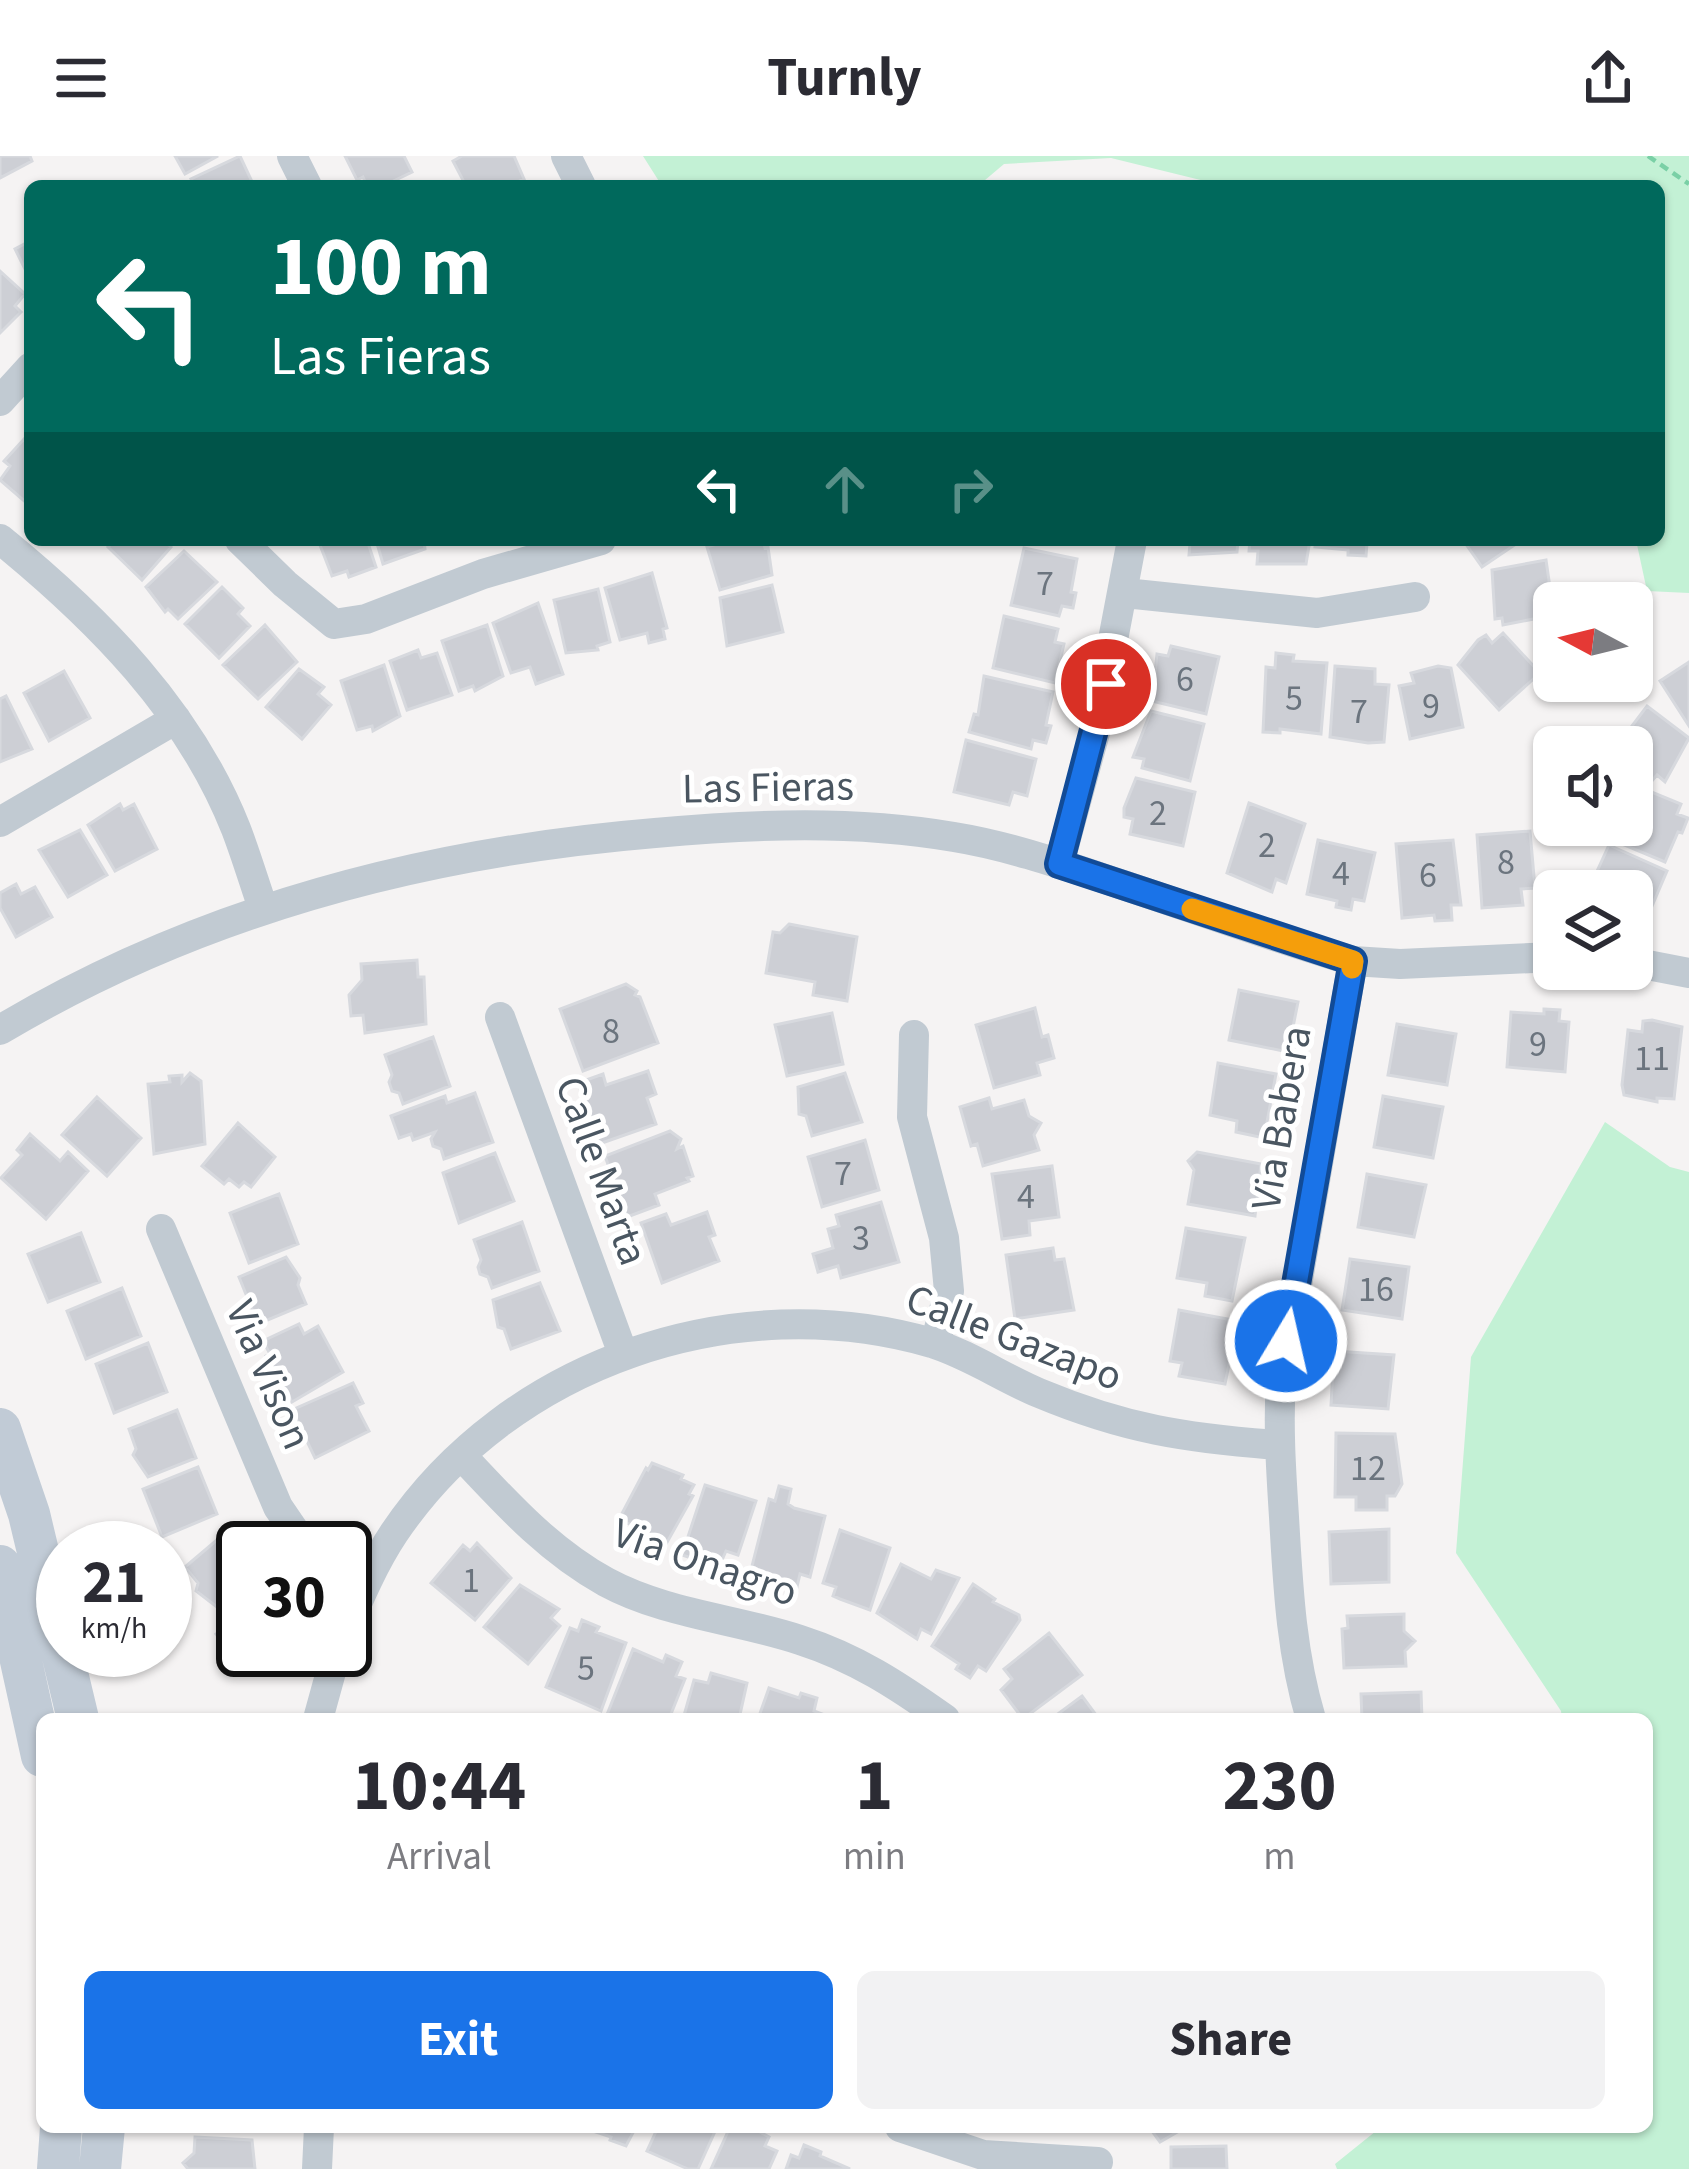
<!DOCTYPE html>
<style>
:root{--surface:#fff;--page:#f2f2f3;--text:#2b2b33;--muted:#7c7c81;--accent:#1a73e8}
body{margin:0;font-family:"Source Sans 3",sans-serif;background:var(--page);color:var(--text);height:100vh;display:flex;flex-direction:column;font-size:45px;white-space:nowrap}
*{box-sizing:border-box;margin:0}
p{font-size:39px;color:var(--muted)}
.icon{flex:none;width:66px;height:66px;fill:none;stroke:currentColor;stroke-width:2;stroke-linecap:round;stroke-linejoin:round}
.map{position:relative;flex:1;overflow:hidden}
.panel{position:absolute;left:36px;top:1557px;width:1617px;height:420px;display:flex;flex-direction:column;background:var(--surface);border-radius:18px;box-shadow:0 3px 9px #0004}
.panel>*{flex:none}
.guide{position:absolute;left:24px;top:24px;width:1641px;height:366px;border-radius:18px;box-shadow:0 3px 9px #0004;background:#00695c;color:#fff;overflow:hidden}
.needle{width:78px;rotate:277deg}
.tools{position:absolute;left:1533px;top:426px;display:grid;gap:24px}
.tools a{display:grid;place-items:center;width:120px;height:120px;border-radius:18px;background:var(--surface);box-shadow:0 3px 9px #0004;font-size:60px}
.speed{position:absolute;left:36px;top:1365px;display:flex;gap:24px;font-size:60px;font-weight:700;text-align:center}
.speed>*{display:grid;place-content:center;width:156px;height:156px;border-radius:50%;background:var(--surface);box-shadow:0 3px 9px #0004;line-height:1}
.speed small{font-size:30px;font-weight:400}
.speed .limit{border:6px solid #111;border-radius:18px;background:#fff;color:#111}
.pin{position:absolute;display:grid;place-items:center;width:102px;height:102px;color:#fff;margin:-51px;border:6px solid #fff;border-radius:50%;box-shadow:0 3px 12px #0007}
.me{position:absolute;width:132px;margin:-66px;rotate:9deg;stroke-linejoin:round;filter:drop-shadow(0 0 9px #0008)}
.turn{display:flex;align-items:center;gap:42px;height:252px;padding:0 48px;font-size:54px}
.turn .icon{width:156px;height:156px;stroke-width:2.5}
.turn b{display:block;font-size:84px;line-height:102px}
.lanes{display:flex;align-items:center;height:114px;padding:0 48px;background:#0003;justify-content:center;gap:60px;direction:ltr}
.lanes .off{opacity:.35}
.eta{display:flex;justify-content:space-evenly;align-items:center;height:204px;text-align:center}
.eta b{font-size:72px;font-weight:700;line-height:84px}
.cta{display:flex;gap:24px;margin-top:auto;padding:24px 48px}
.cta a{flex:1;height:138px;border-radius:18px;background:var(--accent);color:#fff;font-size:48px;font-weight:700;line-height:138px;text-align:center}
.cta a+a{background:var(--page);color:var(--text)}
header{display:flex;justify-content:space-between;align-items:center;height:156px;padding:0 48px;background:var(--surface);font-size:54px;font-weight:700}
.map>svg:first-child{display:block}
.green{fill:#c3f1d5}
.building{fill:#cdcfd5;stroke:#d7d9de;stroke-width:3}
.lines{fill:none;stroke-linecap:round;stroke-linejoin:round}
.path{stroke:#7ad0a6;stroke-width:4.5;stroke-dasharray:9 6;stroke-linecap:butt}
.minor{stroke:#c1cad2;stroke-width:30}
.secondary{stroke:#c1cbd6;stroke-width:42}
.route-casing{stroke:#114b97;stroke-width:30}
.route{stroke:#1a73e8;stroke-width:21}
.slow{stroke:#f59e0b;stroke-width:21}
.labels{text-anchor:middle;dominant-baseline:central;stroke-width:10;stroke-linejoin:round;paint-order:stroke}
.number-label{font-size:36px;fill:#6b747e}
.street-label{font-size:42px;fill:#4a5661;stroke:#fff}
</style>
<header><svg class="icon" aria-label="menu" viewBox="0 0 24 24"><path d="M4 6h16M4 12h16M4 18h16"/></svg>Turnly<svg class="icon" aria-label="share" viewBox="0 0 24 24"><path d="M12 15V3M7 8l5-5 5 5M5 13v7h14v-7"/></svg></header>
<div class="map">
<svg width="1689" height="2013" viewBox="0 0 1689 2013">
<rect width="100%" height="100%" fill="#f5f3f3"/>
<!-- green -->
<path class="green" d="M 643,0 L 1689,0 L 1689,437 L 1647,435 L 1636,384 L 1659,384 L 1659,30 L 1225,30 L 1111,2 L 1004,8 L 978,30 L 662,30 Z
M 1605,966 L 1670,1011 L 1689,1016 L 1689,2013 L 1337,2013 L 1335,2008 L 1381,1971 L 1647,1971 L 1647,1563 L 1562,1563 L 1561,1555 L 1456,1397 L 1471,1201 Z"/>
<!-- building -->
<path class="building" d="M 0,0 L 30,0 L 32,5 L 0,22 Z
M 175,0 L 218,0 L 185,18 Z
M 240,0 L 254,30 L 195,30 L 191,23 Z
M 345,0 L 404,0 L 412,16 L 383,30 L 367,30 L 363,21 L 357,24 Z
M 462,0 L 514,0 L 524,23 L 508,30 L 466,30 L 453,5 Z
M 30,85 L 30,123 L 15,93 Z
M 0,115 L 25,138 L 15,150 L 21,156 L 0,177 Z
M 24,283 L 30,288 L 30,350 L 0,324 L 10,310 L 4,305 Z
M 115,384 L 164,384 L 171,391 L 142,424 L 108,391 Z
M 318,384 L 367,384 L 376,411 L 349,421 L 347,415 L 332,420 Z
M 376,384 L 424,384 L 425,393 L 383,408 Z
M 729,384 L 763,384 L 765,392 L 768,391 L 772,419 L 720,434 L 707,391 Z
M 1180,384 L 1238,384 L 1237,396 L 1189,399 L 1190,387 Z
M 1250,384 L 1310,384 L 1306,408 L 1257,408 L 1258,395 L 1249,395 Z
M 1316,384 L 1377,384 L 1376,387 L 1367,387 L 1366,400 L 1348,399 L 1348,394 L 1315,391 Z
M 1463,384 L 1522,384 L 1482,411 Z
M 1024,392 L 1077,403 L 1071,436 L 1076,437 L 1073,452 L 1062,450 L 1059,460 L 1011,449 Z
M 184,395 L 217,426 L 178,463 L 168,453 L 165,456 L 146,431 Z
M 1546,404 L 1554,459 L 1503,469 L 1502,462 L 1495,463 L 1492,414 Z
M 652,417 L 667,472 L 663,473 L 665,483 L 649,487 L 647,477 L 620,484 L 605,432 Z
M 772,429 L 783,476 L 727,490 L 720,442 Z
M 222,431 L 243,452 L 238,458 L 250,470 L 219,502 L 185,468 Z
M 598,433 L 610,486 L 597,490 L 598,494 L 566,497 L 554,444 Z
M 538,447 L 563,518 L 536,528 L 530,511 L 511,517 L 493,467 Z
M 1004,460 L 1058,473 L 1055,486 L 1064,488 L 1055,527 L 993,512 Z
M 265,469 L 297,506 L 258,543 L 223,509 Z
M 487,469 L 503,520 L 475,535 L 473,530 L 459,535 L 442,485 Z
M 1503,477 L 1540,517 L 1499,554 L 1458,509 L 1478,484 L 1486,479 L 1492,487 Z
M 1171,490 L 1219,501 L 1206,558 L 1152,545 L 1157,498 L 1168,500 Z
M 418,494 L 421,502 L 437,497 L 452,539 L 407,554 L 390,505 Z
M 1276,497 L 1294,499 L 1293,505 L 1327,507 L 1321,578 L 1280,573 L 1280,577 L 1263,576 L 1266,511 L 1275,512 Z
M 1689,506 L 1689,570 L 1660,525 Z
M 384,509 L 400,560 L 373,575 L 372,570 L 357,574 L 341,525 Z
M 1335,510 L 1375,513 L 1375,528 L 1389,529 L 1384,586 L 1368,587 L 1330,581 Z
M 1438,510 L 1451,512 L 1463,571 L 1410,583 L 1399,530 L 1414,527 L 1411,517 Z
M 299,513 L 324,531 L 318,538 L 331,549 L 302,583 L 266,551 Z
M 64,515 L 90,562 L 49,585 L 24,537 Z
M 984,520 L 1053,536 L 1046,569 L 1051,570 L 1046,587 L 1033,584 L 1031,593 L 969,576 L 974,558 L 978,559 Z
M 6,540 L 32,593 L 0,606 L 0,543 Z
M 1647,550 L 1689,582 L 1665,626 L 1657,619 L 1651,626 L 1632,611 L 1632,591 L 1616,591 Z
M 1151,555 L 1204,568 L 1190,625 L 1142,612 L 1144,603 L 1133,601 Z
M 966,584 L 1036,603 L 1027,640 L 1013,636 L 1009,649 L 954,636 Z
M 1136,622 L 1195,636 L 1183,690 L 1130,678 L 1133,663 L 1124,661 L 1124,652 Z
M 1632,628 L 1681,648 L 1677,658 L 1688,662 L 1682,677 L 1678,676 L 1665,706 L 1598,678 L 1602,669 L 1632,669 Z
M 1249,647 L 1305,668 L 1286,727 L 1276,723 L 1272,736 L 1227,717 Z
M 120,648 L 123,654 L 134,648 L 157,693 L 115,715 L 88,669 Z
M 80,674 L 107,719 L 68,741 L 39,694 Z
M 1530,675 L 1535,732 L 1521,733 L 1523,749 L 1482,752 L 1477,679 Z
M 1318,684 L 1375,697 L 1364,745 L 1353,743 L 1351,754 L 1336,751 L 1337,745 L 1307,738 Z
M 1453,684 L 1461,749 L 1451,749 L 1452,764 L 1435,765 L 1434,759 L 1402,762 L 1396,688 Z
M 1609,689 L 1667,715 L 1652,750 L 1644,747 L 1638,760 L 1632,758 L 1632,735 L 1588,735 Z
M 16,728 L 21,738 L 35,731 L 52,761 L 16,781 L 0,752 L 0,737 Z
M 789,768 L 857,781 L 847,845 L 813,839 L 815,826 L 766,817 L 773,776 L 780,777 Z
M 417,804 L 418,821 L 424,821 L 426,868 L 365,877 L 363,859 L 351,860 L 349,839 L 362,824 L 361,808 Z
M 626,828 L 637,835 L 635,839 L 640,841 L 658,887 L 583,915 L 560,853 Z
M 1239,834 L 1298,846 L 1288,896 L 1229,884 Z
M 1035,852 L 1042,881 L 1048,879 L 1054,902 L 1037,907 L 1040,919 L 994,932 L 976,869 Z
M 1544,853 L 1560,854 L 1559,865 L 1569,866 L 1565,916 L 1507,911 L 1511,856 L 1544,858 Z
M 832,857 L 843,908 L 787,920 L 775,869 Z
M 1652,864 L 1682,871 L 1674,943 L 1657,942 L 1657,946 L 1624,939 L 1622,929 L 1628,874 L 1642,876 L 1643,865 Z
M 1397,868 L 1456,878 L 1447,929 L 1388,919 Z
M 433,881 L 450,930 L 403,948 L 399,937 L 392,935 L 389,926 L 392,919 L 385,899 Z
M 1218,907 L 1276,918 L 1264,982 L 1236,976 L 1237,965 L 1210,959 Z
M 648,915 L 656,938 L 647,942 L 656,968 L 599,988 L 578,927 L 603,918 L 606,929 Z
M 190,917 L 201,925 L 205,988 L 154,998 L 148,928 L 170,926 L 169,920 L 182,919 L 182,926 Z
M 845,917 L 862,966 L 812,980 L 806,960 L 799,958 L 798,931 Z
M 475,937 L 493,986 L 444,1003 L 441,993 L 433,990 L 431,983 L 435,976 L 413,984 L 411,978 L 399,982 L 391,960 L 445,940 L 447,947 Z
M 1383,940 L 1443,951 L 1433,1002 L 1374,991 Z
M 97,941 L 141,982 L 107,1020 L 62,979 Z
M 989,942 L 992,953 L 1024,944 L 1029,960 L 1041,967 L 1034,979 L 1039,994 L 983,1010 L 977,988 L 971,990 L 960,951 Z
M 238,967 L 275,1001 L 251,1031 L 244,1026 L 239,1031 L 229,1023 L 224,1028 L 202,1010 Z
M 670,975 L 681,983 L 677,993 L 683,990 L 693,1020 L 687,1022 L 689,1025 L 655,1038 L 659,1049 L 627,1061 L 605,1000 Z
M 30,978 L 60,1005 L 68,996 L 88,1015 L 46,1063 L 1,1022 L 22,999 L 17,994 Z
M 865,984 L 879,1034 L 822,1051 L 808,1001 Z
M 1197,996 L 1261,1008 L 1255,1060 L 1188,1048 L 1194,1014 L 1188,1005 Z
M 495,997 L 514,1045 L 459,1067 L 443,1017 Z
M 1052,1010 L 1059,1061 L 1029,1065 L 1030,1079 L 1002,1083 L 992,1018 Z
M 1367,1018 L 1426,1029 L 1414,1081 L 1358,1071 Z
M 279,1038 L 298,1088 L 249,1107 L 230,1057 Z
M 881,1046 L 899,1106 L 841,1122 L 838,1110 L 818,1116 L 813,1098 L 833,1092 L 828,1073 L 839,1070 L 836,1059 Z
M 707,1056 L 715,1079 L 709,1081 L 719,1105 L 662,1127 L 641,1067 L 666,1058 L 671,1069 Z
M 522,1066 L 539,1115 L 492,1132 L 488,1121 L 480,1118 L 478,1111 L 481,1104 L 474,1084 Z
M 1186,1072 L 1245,1082 L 1232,1145 L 1205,1140 L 1207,1127 L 1177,1122 Z
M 81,1077 L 100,1126 L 48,1146 L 28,1098 Z
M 1053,1092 L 1055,1104 L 1064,1103 L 1074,1154 L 1015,1163 L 1006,1099 Z
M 286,1101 L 300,1122 L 298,1129 L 306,1148 L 258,1168 L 239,1121 Z
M 1350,1103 L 1409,1111 L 1402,1163 L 1342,1154 Z
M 540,1127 L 560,1175 L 511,1193 L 504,1173 L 498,1171 L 493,1144 Z
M 122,1132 L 141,1180 L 86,1203 L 67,1155 Z
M 1179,1154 L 1238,1165 L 1225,1228 L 1179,1220 L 1182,1207 L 1170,1205 Z
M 299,1168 L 304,1178 L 318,1170 L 343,1216 L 292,1246 L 266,1200 L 270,1198 L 263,1185 Z
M 148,1187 L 167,1236 L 114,1257 L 96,1208 Z
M 1334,1195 L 1394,1199 L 1388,1253 L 1331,1249 Z
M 353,1227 L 363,1247 L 356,1250 L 369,1275 L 315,1302 L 292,1254 Z
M 177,1254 L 196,1302 L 148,1321 L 133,1299 L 136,1293 L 129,1273 Z
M 1336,1277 L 1395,1278 L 1402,1328 L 1395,1340 L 1387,1340 L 1387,1354 L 1356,1354 L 1356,1341 L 1335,1341 Z
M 652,1307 L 683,1319 L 681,1323 L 694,1329 L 689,1338 L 693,1340 L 661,1397 L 632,1382 L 627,1377 L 631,1369 L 619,1363 L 646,1312 L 648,1314 Z
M 198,1311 L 217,1358 L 162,1381 L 143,1333 Z
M 705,1329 L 756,1345 L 738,1399 L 726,1395 L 719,1411 L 682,1399 Z
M 779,1330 L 791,1333 L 788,1348 L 794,1352 L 825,1360 L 810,1421 L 800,1418 L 797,1431 L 751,1414 L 769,1343 L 775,1345 Z
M 1389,1373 L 1389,1426 L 1331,1428 L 1329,1376 Z
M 840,1374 L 890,1392 L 870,1454 L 840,1443 L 833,1440 L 836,1431 L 823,1427 Z
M 224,1378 L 243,1401 L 243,1430 L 217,1451 L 196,1435 L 198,1427 L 185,1411 Z
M 477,1387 L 511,1422 L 475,1464 L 431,1427 L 463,1389 L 470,1395 Z
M 901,1408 L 931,1423 L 936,1414 L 959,1422 L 931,1478 L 921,1473 L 917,1483 L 877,1457 Z
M 973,1428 L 995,1443 L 993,1446 L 1019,1459 L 1020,1464 L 986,1515 L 978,1510 L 970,1522 L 956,1513 L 959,1508 L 932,1490 Z
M 520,1429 L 559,1453 L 551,1462 L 560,1470 L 528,1508 L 484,1471 Z
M 243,1441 L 243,1494 L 279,1494 L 248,1519 L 216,1478 L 225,1471 L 218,1461 Z
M 1404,1458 L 1404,1475 L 1415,1485 L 1405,1495 L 1406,1510 L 1344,1512 L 1342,1473 L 1348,1472 L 1347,1460 Z
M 582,1464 L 599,1471 L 596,1476 L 626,1487 L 601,1555 L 546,1531 L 570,1472 L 578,1475 Z
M 1049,1477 L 1082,1519 L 1023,1563 L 1001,1534 L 1012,1523 L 1004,1513 Z
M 633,1493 L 663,1506 L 666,1499 L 682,1506 L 676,1520 L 685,1523 L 669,1563 L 606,1561 Z
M 711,1517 L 747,1527 L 739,1563 L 683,1563 L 694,1524 L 708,1527 Z
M 769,1532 L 799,1542 L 801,1537 L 817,1542 L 814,1555 L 822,1558 L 821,1563 L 758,1563 Z
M 1421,1536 L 1422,1563 L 1362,1563 L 1361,1538 Z
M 1082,1540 L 1099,1563 L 1051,1563 Z
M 581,1971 L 636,1971 L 626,1990 L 610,1984 L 611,1981 Z
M 658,1971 L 717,1971 L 698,2013 L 688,2013 L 647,1995 Z
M 730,1971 L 751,1971 L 769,1981 L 765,1990 L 777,1995 L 769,2013 L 711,2013 Z
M 1149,1971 L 1186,1971 L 1160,1986 Z
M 195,1981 L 252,1984 L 255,2013 L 188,2013 L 183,2007 L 194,1997 Z
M 804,1989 L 821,1996 L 820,2000 L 850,2013 L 786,2013 L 791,1999 L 799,2002 Z
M 1226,1990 L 1227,2013 L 1171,2013 L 1171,1991 Z"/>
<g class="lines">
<!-- path -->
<path class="path" d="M 1648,0 L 1689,28"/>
<!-- minor -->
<path class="minor" d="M 292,0 L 307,30
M 566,0 L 581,30
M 0,245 L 30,212
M 0,383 C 97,462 189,554 236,673 C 246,699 254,726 263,752
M 240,384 L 285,428 L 334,468 L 366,463 L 483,418 L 601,384
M 1125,437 L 1317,457 L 1415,441
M 0,666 L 176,563
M 1059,708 L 1096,573 L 1132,384
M 1632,806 L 1689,817
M 500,861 L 623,1198
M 0,874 C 199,755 425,696 655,677 C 755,668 855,664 954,681 C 1010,690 1066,710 1120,728 C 1198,754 1275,782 1353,805 L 1400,808 L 1554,801
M 914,879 L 912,961 L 944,1082 L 949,1135 L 935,1188
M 161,1073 L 278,1351 L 306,1392
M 461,1299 C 506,1347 548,1394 606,1426 C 665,1458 737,1463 800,1484 C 856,1502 897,1529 945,1563
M 345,1475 C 359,1442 374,1407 394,1377 C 509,1206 735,1130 932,1187 C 970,1199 1003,1222 1039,1237 C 1125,1273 1186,1282 1277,1289
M 318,1563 L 337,1494
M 1311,1563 C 1291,1496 1288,1430 1284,1361 C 1281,1314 1278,1270 1281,1222 L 1353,805
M 900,1971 L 983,1999 L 1098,2006
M 317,2013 L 319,1971"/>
<!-- secondary -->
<path class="secondary" d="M 0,1273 L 29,1358 L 78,1563
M 0,1410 L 42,1600
M 58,2013 L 61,1971
M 100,2013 L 104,1971"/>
</g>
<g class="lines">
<!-- route casing -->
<g class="route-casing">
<path id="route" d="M 1106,528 L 1059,708 L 1353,805 L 1286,1185"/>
</g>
<!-- route -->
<use href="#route" class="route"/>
<!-- slow -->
<path class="slow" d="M 1192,753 L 1353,805 L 1352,812"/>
</g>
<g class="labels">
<!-- number labels -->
<g class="number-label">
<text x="1045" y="427">7</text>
<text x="1185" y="523">6</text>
<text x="1294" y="542">5</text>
<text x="1431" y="550">9</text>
<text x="1359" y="555">7</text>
<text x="1158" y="657">2</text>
<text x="1267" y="689">2</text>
<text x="1506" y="706">8</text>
<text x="1341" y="717">4</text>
<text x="1428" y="719">6</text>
<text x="611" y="875">8</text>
<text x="1538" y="888">9</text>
<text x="1652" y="902">11</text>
<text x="843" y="1017">7</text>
<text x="1026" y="1040">4</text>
<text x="861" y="1082">3</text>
<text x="1376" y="1133">16</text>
<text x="1368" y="1312">12</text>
<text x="471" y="1424">1</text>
<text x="586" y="1512">5</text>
</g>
<!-- street labels -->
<g class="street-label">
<text transform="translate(768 632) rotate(-1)">Las Fieras</text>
<text transform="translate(1282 962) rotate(-80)">Via Babera</text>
<text transform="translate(601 1015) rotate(70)">Calle Marta</text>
<text transform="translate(1014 1182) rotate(21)">Calle Gazapo</text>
<text transform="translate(268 1219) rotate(67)">Via Vison</text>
<text transform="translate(705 1407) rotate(19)">Via Onagro</text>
</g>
</g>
</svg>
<div class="tools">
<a><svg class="needle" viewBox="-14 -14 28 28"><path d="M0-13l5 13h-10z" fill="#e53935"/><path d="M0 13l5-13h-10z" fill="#7c7c81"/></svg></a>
<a><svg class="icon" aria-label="sound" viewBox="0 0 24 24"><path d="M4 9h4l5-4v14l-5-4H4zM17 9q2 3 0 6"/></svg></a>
<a><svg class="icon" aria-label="layers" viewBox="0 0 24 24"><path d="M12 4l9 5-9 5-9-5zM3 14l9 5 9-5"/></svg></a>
</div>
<div class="speed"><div>21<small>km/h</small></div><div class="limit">30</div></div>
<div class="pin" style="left:1106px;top:528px;background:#d93025"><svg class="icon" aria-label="arrive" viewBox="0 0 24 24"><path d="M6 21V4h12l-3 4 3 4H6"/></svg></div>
<svg class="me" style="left:1286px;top:1185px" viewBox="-20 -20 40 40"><circle r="17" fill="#1a73e8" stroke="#fff" stroke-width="3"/><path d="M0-11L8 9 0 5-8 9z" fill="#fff"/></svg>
<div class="guide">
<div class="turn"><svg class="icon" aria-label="left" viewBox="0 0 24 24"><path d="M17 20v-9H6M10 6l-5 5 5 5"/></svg><div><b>100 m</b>Las Fieras</div></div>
<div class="lanes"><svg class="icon" aria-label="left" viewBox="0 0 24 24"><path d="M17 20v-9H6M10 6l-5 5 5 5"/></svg><svg class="icon off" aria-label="ahead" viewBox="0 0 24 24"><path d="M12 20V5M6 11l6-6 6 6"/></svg><svg class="icon off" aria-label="right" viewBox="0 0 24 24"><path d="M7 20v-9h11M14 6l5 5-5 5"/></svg></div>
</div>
<section class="panel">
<div class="eta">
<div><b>10:44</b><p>Arrival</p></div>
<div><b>1</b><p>min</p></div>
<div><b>230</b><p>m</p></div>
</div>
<div class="cta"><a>Exit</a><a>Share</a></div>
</section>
</div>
